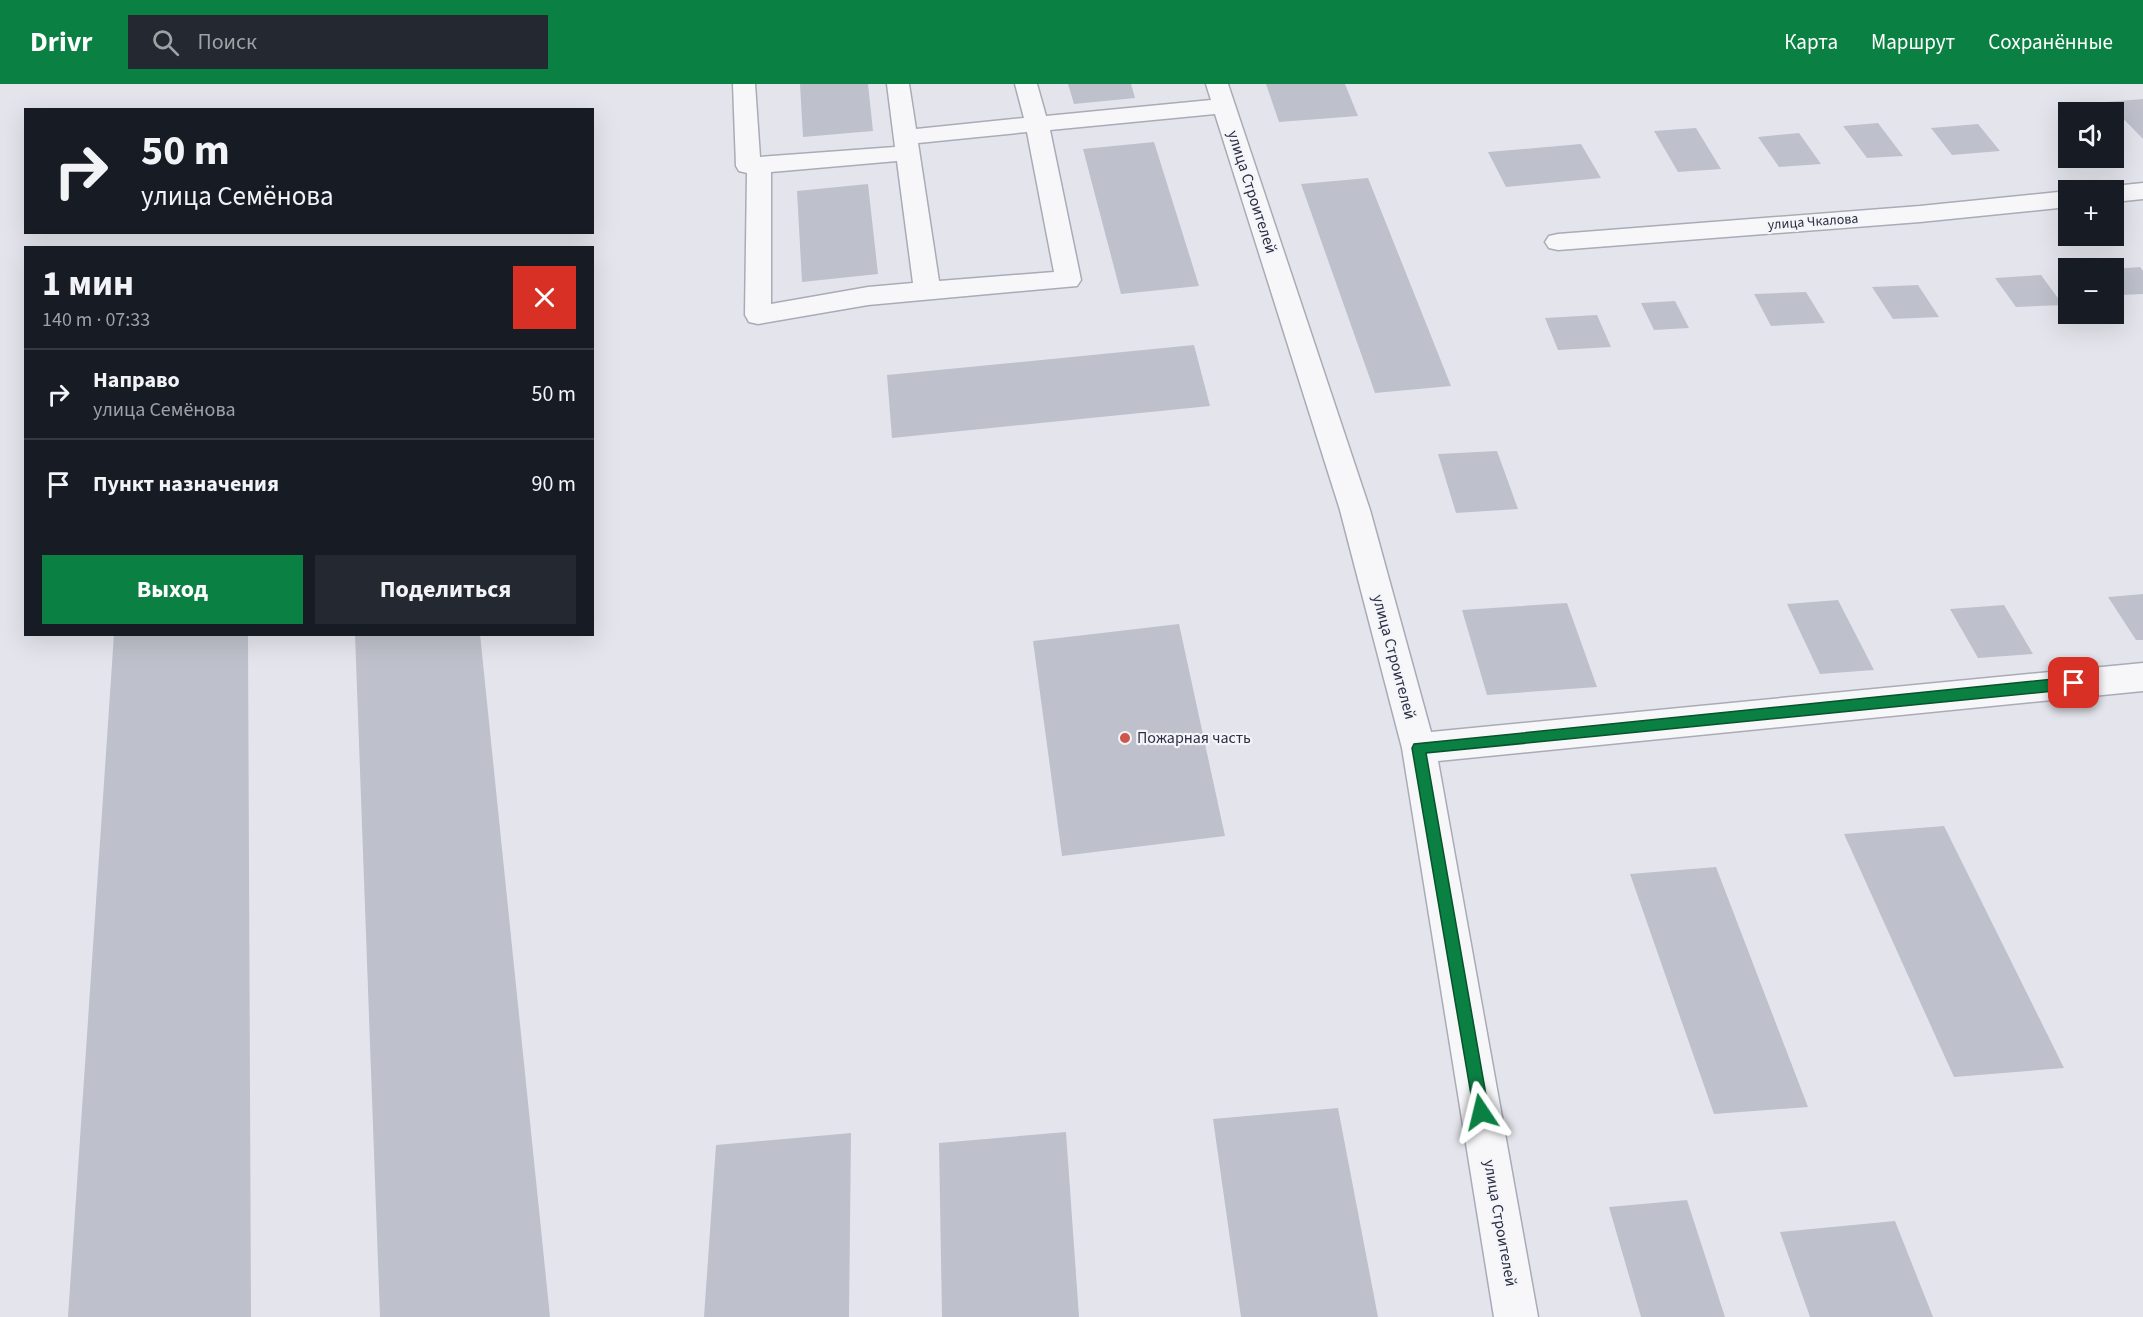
<!DOCTYPE html>
<html lang="ru">
<meta charset="utf-8">
<style>
:root{--surface:#171b24;--page:#242831;--text:#f1f3f6;--muted:#9ea1a6;--line:#363941;--accent:#0b8043}
body{margin:0;font-family:"Source Sans 3",sans-serif;background:var(--page);color:var(--text);height:100vh;display:flex;flex-direction:column;font-size:22px;white-space:nowrap}
*{box-sizing:border-box;margin:0}
p{font-size:20px;color:var(--muted)}
.icon{flex:none;width:33px;height:33px;fill:none;stroke:currentColor;stroke-width:2;stroke-linecap:round;stroke-linejoin:round}
.map{position:relative;flex:1;overflow:hidden}
.drawer{position:absolute;left:24px;top:162px;width:570px;height:390px;display:flex;flex-direction:column;background:var(--surface);border-radius:0px;box-shadow:0 6px 24px #0002}
.drawer>*{flex:none}
.guide{position:absolute;left:24px;top:24px;width:570px;height:126px;border-radius:0px;box-shadow:0 6px 24px #0002;background:#171b24;color:var(--text);overflow:hidden}
.controls{position:absolute;left:2058px;top:18px;display:grid;gap:12px}
.controls a{display:grid;place-items:center;width:66px;height:66px;border-radius:0px;background:var(--surface);box-shadow:0 6px 24px #0002;font-size:30px}
.pin{position:absolute;display:grid;place-items:center;width:51px;height:51px;color:#fff;margin:-26px;border-radius:12px;box-shadow:0 3px 9px #0006}
.me{position:absolute;width:66px;margin:-33px;rotate:350deg;stroke-linejoin:round;filter:drop-shadow(0 0 4px #0008)}
.turn{display:flex;align-items:center;gap:21px;height:126px;padding:0 18px;font-size:27px}
.turn .icon{width:78px;height:78px;stroke-width:2.5}
.turn b{display:block;font-size:42px;line-height:51px}
.round{display:grid;place-items:center;flex:none;width:63px;height:63px;border-radius:0px;background:var(--page)}
.overview{display:flex;align-items:center;justify-content:space-between;height:102px;padding:0 18px}
h1{font-size:36px;font-weight:700;line-height:45px}
.action{display:flex;gap:12px;margin-top:auto;padding:12px 18px}
.action a{flex:1;height:69px;border-radius:0px;background:var(--accent);color:#fff;font-size:24px;font-weight:700;line-height:69px;text-align:center}
.action a+a{background:var(--page);color:var(--text)}
ul{padding:0;list-style:none}
li{display:flex;align-items:center;gap:18px;height:90px;padding:0 18px;border-top:2px solid var(--line)}
li div{flex:1}
li b{display:block;font-size:22px}
li em{font-style:normal}
header{display:flex;align-items:center;gap:36px;box-sizing:border-box;height:84px;padding:0 30px;background:var(--accent);color:#fff}
header strong{font-size:28px}
nav{display:flex;gap:33px;margin-inline-start:auto;font-size:21px}
.search{width:420px;height:54px;background:var(--page);display:flex;align-items:center;gap:15px;box-sizing:border-box;padding:0 21px;border-radius:0px;color:var(--muted);font-size:22px}
.map>svg:first-child{display:block}
.building{fill:#bec0cb}
.lines{fill:none;stroke-linecap:round;stroke-linejoin:round}
.minor-casing{stroke:#a9abb6;stroke-width:3}
.minor{fill:#f7f7fa;fill-rule:evenodd}
.route{fill:#0b8043;stroke:#07532c;stroke-width:1.5}
.poi-dot{fill:#cd574c;stroke:#f4f5f9;stroke-width:2}
.labels{text-anchor:middle;dominant-baseline:central;stroke-width:4.5;stroke-linejoin:round;paint-order:stroke}
.far-street-label{font-size:14px;fill:#2c2f44;stroke:#f4f5f9}
.street-label{font-size:16px;fill:#2c2f44;stroke:#f4f5f9}
.poi-label{font-size:16px;fill:#2c2f44;stroke:#f4f5f9;text-anchor:start}
</style>
<header>
<strong>Drivr</strong>
<div class="search"><svg class="icon" aria-label="search" viewBox="0 0 24 24"><circle cx="10" cy="10" r="6"/><path d="M15 15l6 6"/></svg>Поиск</div>
<nav><a>Карта</a><a>Маршрут</a><a>Сохранённые</a></nav>
</header>
<div class="map">
<svg width="2143" height="1233" viewBox="0 0 2143 1233">
<rect width="100%" height="100%" fill="#e4e5ec"/>
<!-- building -->
<path class="building" d="M 800,0 L 868,0 L 873,47 L 803,53 Z
M 1068,0 L 1131,0 L 1135,14 L 1074,20 Z
M 1266,0 L 1345,0 L 1358,32 L 1279,38 Z
M 2143,15 L 2143,55 L 2107,18 Z
M 1878,39 L 1903,72 L 1867,74 L 1843,42 Z
M 1978,40 L 2000,67 L 1952,71 L 1931,44 Z
M 1696,44 L 1721,85 L 1678,88 L 1654,47 Z
M 1799,49 L 1821,80 L 1779,83 L 1758,53 Z
M 1154,58 L 1199,202 L 1121,210 L 1083,65 Z
M 1581,60 L 1601,94 L 1506,103 L 1488,68 Z
M 1368,94 L 1451,302 L 1375,309 L 1301,100 Z
M 868,100 L 878,190 L 802,198 L 797,107 Z
M 2140,183 L 2143,187 L 2143,210 L 2121,211 L 2114,202 L 2114,185 Z
M 2041,191 L 2063,221 L 2016,223 L 1995,194 Z
M 1918,201 L 1939,233 L 1893,235 L 1872,203 Z
M 1806,208 L 1825,239 L 1771,242 L 1754,210 Z
M 1675,217 L 1689,244 L 1654,246 L 1641,219 Z
M 1597,231 L 1611,263 L 1558,266 L 1545,234 Z
M 1194,261 L 1210,322 L 892,354 L 887,291 Z
M 1497,367 L 1518,425 L 1456,429 L 1438,370 Z
M 2143,510 L 2143,556 L 2136,556 L 2108,513 Z
M 1838,516 L 1874,586 L 1820,590 L 1787,520 Z
M 1567,519 L 1597,603 L 1487,611 L 1462,526 Z
M 2004,521 L 2033,570 L 1978,574 L 1950,525 Z
M 1179,540 L 1225,752 L 1062,772 L 1033,557 Z
M 114,550 L 248,550 L 251,1233 L 68,1233 Z
M 355,550 L 480,550 L 550,1233 L 380,1233 Z
M 1944,742 L 2064,984 L 1954,993 L 1844,750 Z
M 1716,783 L 1808,1023 L 1714,1030 L 1630,790 Z
M 1338,1024 L 1378,1233 L 1241,1233 L 1213,1035 Z
M 1066,1048 L 1079,1233 L 942,1233 L 939,1059 Z
M 851,1049 L 849,1233 L 704,1233 L 716,1061 Z
M 1687,1116 L 1725,1233 L 1641,1233 L 1609,1123 Z
M 1895,1137 L 1933,1233 L 1810,1233 L 1780,1148 Z"/>
<g class="lines">
<!-- minor casing -->
<g class="minor-casing">
<path id="minor" d="M 733,0 L 755,0 L 760,73 L 895,63 L 887,0 L 909,0 L 916,45 L 1024,34 L 1015,0 L 1037,0 L 1046,32 L 1211,16 L 1206,0 L 1228,0 L 1370,426 L 1431,648 L 2143,579 L 2143,607 L 1438,677 L 1538,1233 L 1494,1233 L 1402,664 L 1340,426 L 1215,30 L 1050,46 L 1081,196 L 1077,202 L 868,221 L 758,240 L 749,238 L 745,231 L 747,89 L 739,87 L 736,82 ZM 1027,48 L 1054,188 L 939,197 L 918,59 ZM 897,77 L 913,199 L 868,203 L 771,220 L 771,88 Z
M 2143,99 L 2143,115 L 2114,118 L 2114,106 L 2104,106 L 2114,102 Z
M 2068,107 L 2068,123 L 1920,138 L 1558,166 L 1549,164 L 1545,158 L 1549,152 L 1558,150 L 1920,122 Z"/>
</g>
<!-- minor -->
<use href="#minor" class="minor"/>
</g>
<!-- route -->
<path class="route" d="M 2074,593 L 2079,595 L 2081,599 L 2079,603 L 2074,605 L 1426,669 L 1489,1028 L 1487,1034 L 1481,1036 L 1475,1034 L 1412,664 L 1414,660 Z"/>
<!-- markers -->
<circle class="poi-dot" cx="1125" cy="654" r="6"/>
<g class="labels">
<!-- far-street labels -->
<g class="far-street-label">
<text transform="translate(1813 138) rotate(-4)">улица Чкалова</text>
</g>
<!-- street labels -->
<g class="street-label">
<text transform="translate(1252 108) rotate(72)">улица Строителей</text>
<text transform="translate(1394 573) rotate(75)">улица Строителей</text>
<text transform="translate(1500 1139) rotate(80)">улица Строителей</text>
</g>
<!-- poi labels -->
<g class="poi-label">
<text x="1137" y="654">Пожарная часть</text>
</g>
</g>
</svg>
<div class="controls">
<a><svg class="icon" aria-label="sound" viewBox="0 0 24 24"><path d="M4 9h4l5-4v14l-5-4H4zM17 9q2 3 0 6"/></svg></a>
<a>+</a>
<a>−</a>
</div>
<div class="pin" style="left:2074px;top:599px;background:#d93025"><svg class="icon" aria-label="arrive" viewBox="0 0 24 24"><path d="M6 21V4h12l-3 4 3 4H6"/></svg></div>
<svg class="me" style="left:1481px;top:1028px" viewBox="-20 -20 40 40"><path d="M0-17L14 15 0 8-14 15z" fill="#0b8043" stroke="#fff" stroke-width="4"/></svg>
<div class="guide">
<div class="turn"><svg class="icon" aria-label="right" viewBox="0 0 24 24"><path d="M7 20v-9h11M14 6l5 5-5 5"/></svg><div><b>50 m</b>улица Семёнова</div></div>
</div>
<section class="drawer">
<div class="overview"><div><h1>1 мин</h1><p>140 m · 07:33</p></div><a class="round" style="background:#d93025;color:#fff"><svg class="icon" aria-label="close" viewBox="0 0 24 24"><path d="M6 6l12 12M18 6L6 18"/></svg></a></div>
<ul>
<li><svg class="icon" aria-label="right" viewBox="0 0 24 24"><path d="M7 20v-9h11M14 6l5 5-5 5"/></svg><div><b>Направо</b><p>улица Семёнова</p></div><em>50 m</em></li>
<li><svg class="icon" aria-label="arrive" viewBox="0 0 24 24"><path d="M6 21V4h12l-3 4 3 4H6"/></svg><div><b>Пункт назначения</b></div><em>90 m</em></li>
</ul>
<div class="action"><a>Выход</a><a>Поделиться</a></div>
</section>
</div>
